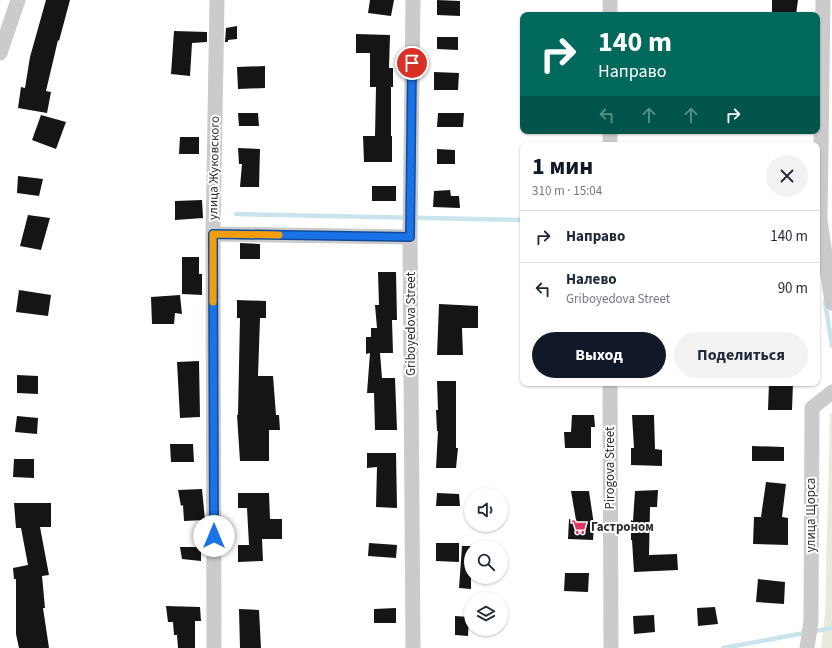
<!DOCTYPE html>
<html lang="ru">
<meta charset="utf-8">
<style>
:root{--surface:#fff;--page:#f2f2f3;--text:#1f2937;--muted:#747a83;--line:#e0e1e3;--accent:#111827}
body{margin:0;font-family:"Source Sans 3",sans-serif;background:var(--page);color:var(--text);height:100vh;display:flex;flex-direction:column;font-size:15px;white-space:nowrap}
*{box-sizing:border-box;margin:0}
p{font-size:13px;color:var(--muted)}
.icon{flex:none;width:22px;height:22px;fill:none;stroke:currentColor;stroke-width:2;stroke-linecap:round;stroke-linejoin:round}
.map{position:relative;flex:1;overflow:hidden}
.sheet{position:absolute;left:520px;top:142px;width:300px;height:244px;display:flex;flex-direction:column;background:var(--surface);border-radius:8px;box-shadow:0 1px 3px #0004}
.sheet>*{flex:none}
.guide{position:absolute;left:520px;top:12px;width:300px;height:122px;border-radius:8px;box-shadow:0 1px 3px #0004;background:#00695c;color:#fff;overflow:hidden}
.tools{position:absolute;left:464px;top:488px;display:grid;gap:8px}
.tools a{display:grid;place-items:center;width:44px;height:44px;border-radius:50%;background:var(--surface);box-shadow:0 1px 3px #0004;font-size:20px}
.pin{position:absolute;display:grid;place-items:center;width:34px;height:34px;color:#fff;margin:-17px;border:2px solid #fff;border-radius:50%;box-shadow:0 1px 4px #0007}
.me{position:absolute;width:44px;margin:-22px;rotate:0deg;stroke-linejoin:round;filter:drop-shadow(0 0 3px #0008)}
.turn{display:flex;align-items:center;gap:14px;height:84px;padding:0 12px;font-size:18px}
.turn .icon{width:52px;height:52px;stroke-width:2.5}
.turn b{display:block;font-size:28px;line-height:34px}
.lanes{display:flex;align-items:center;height:38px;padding:0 12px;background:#0003;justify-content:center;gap:20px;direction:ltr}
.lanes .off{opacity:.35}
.round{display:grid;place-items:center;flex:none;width:42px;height:42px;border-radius:21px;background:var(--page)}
.summary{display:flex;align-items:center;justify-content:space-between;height:68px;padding:0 12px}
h1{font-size:24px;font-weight:700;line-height:30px;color:var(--accent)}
.primary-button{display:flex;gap:8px;margin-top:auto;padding:8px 12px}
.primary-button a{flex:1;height:46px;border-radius:24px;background:var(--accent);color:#fff;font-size:16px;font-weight:700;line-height:46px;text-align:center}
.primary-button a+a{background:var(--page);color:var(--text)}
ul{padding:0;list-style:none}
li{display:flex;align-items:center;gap:12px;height:52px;padding:0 12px;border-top:1px solid var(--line)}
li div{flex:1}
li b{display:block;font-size:15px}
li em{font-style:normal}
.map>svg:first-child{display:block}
.green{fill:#e7ebdc}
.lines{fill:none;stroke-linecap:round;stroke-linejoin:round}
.stream{stroke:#c9e4eb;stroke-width:4.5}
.building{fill:#151515}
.minor{stroke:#cbcbcb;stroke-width:15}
.route-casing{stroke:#114b97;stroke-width:10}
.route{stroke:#1a73e8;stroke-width:7}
.slow{stroke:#f59e0b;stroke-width:7}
.labels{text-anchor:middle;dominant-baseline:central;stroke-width:4;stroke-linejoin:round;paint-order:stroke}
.street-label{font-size:13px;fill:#2e2e2e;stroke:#fff}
.poi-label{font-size:13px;font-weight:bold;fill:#2e2e2e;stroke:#fff;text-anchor:start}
</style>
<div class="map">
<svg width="832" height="648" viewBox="0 0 832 648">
<rect width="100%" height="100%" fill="#fff"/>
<!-- green -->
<path class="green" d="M 832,413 L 832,648 L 821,648 L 825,615 L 830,414 Z"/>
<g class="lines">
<!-- stream -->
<path class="stream" d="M 236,214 L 523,220
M 825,302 L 832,346
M 723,648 L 832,628"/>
</g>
<!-- building -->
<path class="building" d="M 46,0 L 70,0 L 59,41 L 58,40 L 46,91 L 51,92 L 47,113 L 18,108 L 21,87 L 25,88 L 30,57 Z
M 370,0 L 394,0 L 391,16 L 368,13 Z
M 437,0 L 460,1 L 460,16 L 437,15 Z
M 772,0 L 798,0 L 796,15 L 772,15 Z
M 237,26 L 237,39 L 228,40 L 228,42 L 225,42 L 226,28 Z
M 174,31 L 207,32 L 207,42 L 192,43 L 190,76 L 171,74 Z
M 356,34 L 390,35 L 389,68 L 393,68 L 393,87 L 391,87 L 391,136 L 392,136 L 392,162 L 364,162 L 363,136 L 375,136 L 376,87 L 370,87 L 370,53 L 356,53 Z
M 437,37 L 458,37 L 458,50 L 437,49 Z
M 265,66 L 265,88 L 238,89 L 237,67 Z
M 434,72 L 459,73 L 458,90 L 434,90 Z
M 238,113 L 258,113 L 259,126 L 239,126 Z
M 438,113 L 464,113 L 463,127 L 437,127 Z
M 41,115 L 66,122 L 56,149 L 32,140 Z
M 180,137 L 199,137 L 199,154 L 179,154 Z
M 238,148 L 260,149 L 259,187 L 240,187 L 242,164 L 239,164 Z
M 437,149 L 455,150 L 455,164 L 437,164 Z
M 18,176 L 43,179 L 39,196 L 17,193 Z
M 372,186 L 396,186 L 396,201 L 372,201 Z
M 450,190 L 451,196 L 459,196 L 460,208 L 433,207 L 434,191 Z
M 202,200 L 203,218 L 175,220 L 175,201 Z
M 28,215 L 50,218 L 41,250 L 20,246 Z
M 240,243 L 260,244 L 260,259 L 240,259 Z
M 182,257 L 199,257 L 199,274 L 202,274 L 202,295 L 182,294 Z
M 378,272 L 396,272 L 397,320 L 392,320 L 393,353 L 380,353 L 382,378 L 395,378 L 397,430 L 375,430 L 374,393 L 367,393 L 370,353 L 366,354 L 366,337 L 371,337 L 371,328 L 377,328 L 375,305 L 379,305 Z
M 19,290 L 51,295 L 48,316 L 16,312 Z
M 180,295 L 182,314 L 175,313 L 174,324 L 152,324 L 151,297 Z
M 237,300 L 266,301 L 266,318 L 260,318 L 258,376 L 273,376 L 276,415 L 279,415 L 280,430 L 269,430 L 269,461 L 240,461 L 237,415 L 238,415 L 240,318 L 237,318 Z
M 439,304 L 478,306 L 478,328 L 462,328 L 463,355 L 437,355 Z
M 199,361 L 200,417 L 180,418 L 177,362 Z
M 17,375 L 38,376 L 38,394 L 17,393 Z
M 437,381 L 456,381 L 456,448 L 458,448 L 456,468 L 436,468 L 438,431 L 437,431 L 436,410 L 438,410 Z
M 769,383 L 793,383 L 792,410 L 768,410 Z
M 572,415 L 594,415 L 595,427 L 591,427 L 591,448 L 565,448 L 564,432 L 571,432 Z
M 632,415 L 654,415 L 655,449 L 662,450 L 662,466 L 631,465 L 631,448 L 634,448 Z
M 17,416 L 38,418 L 37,434 L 15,432 Z
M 170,444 L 193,444 L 194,462 L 171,462 Z
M 752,446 L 784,447 L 784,461 L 752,461 Z
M 367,453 L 396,453 L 397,508 L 376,507 L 377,467 L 367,468 Z
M 14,459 L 34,459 L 34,478 L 13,477 Z
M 766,482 L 786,484 L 782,517 L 788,518 L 788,545 L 753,544 L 754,517 L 761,517 Z
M 202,489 L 205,520 L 184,521 L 183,505 L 181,506 L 178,490 Z
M 658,490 L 657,507 L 650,507 L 649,555 L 677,554 L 678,570 L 634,572 L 632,540 L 631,540 L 631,520 L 633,521 L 635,491 Z
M 571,491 L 589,491 L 594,525 L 593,540 L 568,539 L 569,519 L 576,520 Z
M 238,493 L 269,493 L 270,519 L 282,519 L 282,539 L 262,539 L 263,561 L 238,562 L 238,545 L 249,545 L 247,508 L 238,508 Z
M 437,493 L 459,494 L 460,506 L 436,506 Z
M 14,503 L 51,503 L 51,527 L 40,527 L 49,575 L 42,576 L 45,608 L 43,608 L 49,648 L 19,648 L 16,634 L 16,579 L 14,579 L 13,568 L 28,565 L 21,528 L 16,528 Z
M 369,543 L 397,545 L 396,558 L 368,556 Z
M 436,543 L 459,543 L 459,562 L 436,561 Z
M 462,546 L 471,546 L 471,589 L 459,588 Z
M 180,547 L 201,547 L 201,561 L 182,559 Z
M 565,573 L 589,573 L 588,592 L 564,591 Z
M 758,579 L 785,582 L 784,604 L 756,602 Z
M 166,606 L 200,607 L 201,621 L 195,621 L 195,648 L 178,648 L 177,635 L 174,635 L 173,622 L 168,622 Z
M 715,607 L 718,624 L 698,626 L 697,608 Z
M 396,608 L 396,623 L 374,623 L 374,609 Z
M 239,609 L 259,610 L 261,648 L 240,648 Z
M 654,615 L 655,632 L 634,634 L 633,616 Z
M 455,616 L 469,617 L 468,636 L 455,635 Z"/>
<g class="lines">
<!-- minor -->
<path class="minor" d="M 413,0 L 410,237 L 413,648
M 823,0 L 820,220 L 832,303
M 610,15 L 610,0
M 0,53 L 18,0
M 610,145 L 610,131
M 213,234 L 410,237
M 610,383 L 611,648
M 214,648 L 213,234 L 217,0
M 807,648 L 811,621 L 812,408 L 832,392"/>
</g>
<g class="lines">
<!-- route casing -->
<g class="route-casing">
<path id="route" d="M 214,536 L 213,234 L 410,237 L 412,63"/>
</g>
<!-- route -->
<use href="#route" class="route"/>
<!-- slow -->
<path class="slow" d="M 213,302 L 213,234 L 279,235"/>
</g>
<!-- icons -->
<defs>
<g id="supermarket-bare" transform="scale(1.2)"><path d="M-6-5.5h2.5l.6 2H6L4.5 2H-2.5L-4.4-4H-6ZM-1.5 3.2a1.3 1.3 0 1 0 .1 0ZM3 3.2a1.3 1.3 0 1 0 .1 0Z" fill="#e03561" stroke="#fff" stroke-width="2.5" paint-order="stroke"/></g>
</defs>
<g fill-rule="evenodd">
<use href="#supermarket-bare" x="579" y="527"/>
</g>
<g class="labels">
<!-- street labels -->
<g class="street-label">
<text transform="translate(214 168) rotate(-89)">улица Жуковского</text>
<text transform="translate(411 324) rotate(-90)">Griboyedova Street</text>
<text transform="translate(610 468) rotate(-90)">Pirogova Street</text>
<text transform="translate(811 515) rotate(-90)">улица Щорса</text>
</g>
<!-- poi labels -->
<g class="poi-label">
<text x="591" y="527">Гастроном</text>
</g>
</g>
</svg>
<div class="tools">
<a><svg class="icon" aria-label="sound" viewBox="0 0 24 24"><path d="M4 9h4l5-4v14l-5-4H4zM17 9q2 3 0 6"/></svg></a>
<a><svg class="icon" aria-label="search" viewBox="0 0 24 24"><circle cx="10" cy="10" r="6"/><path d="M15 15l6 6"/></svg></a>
<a><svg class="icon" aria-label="layers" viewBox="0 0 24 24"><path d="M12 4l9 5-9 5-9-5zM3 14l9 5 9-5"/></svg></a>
</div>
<div class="pin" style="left:412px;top:63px;background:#d93025"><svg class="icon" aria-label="arrive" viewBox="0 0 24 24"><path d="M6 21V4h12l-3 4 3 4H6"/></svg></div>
<svg class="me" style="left:214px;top:536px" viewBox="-20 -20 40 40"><circle r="19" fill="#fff"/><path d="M0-13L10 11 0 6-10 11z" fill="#1a73e8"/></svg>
<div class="guide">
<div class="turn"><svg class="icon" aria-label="right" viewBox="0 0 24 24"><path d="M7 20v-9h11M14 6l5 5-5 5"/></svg><div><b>140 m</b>Направо</div></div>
<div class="lanes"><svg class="icon off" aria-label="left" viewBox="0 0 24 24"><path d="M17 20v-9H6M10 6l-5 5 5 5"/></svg><svg class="icon off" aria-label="ahead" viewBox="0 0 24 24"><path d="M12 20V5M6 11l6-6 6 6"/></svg><svg class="icon off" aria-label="ahead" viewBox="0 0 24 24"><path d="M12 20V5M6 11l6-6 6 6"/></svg><svg class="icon" aria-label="right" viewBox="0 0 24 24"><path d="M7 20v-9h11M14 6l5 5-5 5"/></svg></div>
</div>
<section class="sheet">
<div class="summary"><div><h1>1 мин</h1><p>310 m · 15:04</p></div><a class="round"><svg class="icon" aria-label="close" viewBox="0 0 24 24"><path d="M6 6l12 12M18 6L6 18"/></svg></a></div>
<ul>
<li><svg class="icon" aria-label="right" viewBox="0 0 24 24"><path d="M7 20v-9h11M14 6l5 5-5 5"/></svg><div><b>Направо</b></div><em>140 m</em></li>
<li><svg class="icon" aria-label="left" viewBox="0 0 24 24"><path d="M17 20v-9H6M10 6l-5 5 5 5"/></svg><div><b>Налево</b><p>Griboyedova Street</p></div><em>90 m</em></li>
</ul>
<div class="primary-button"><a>Выход</a><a>Поделиться</a></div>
</section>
</div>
